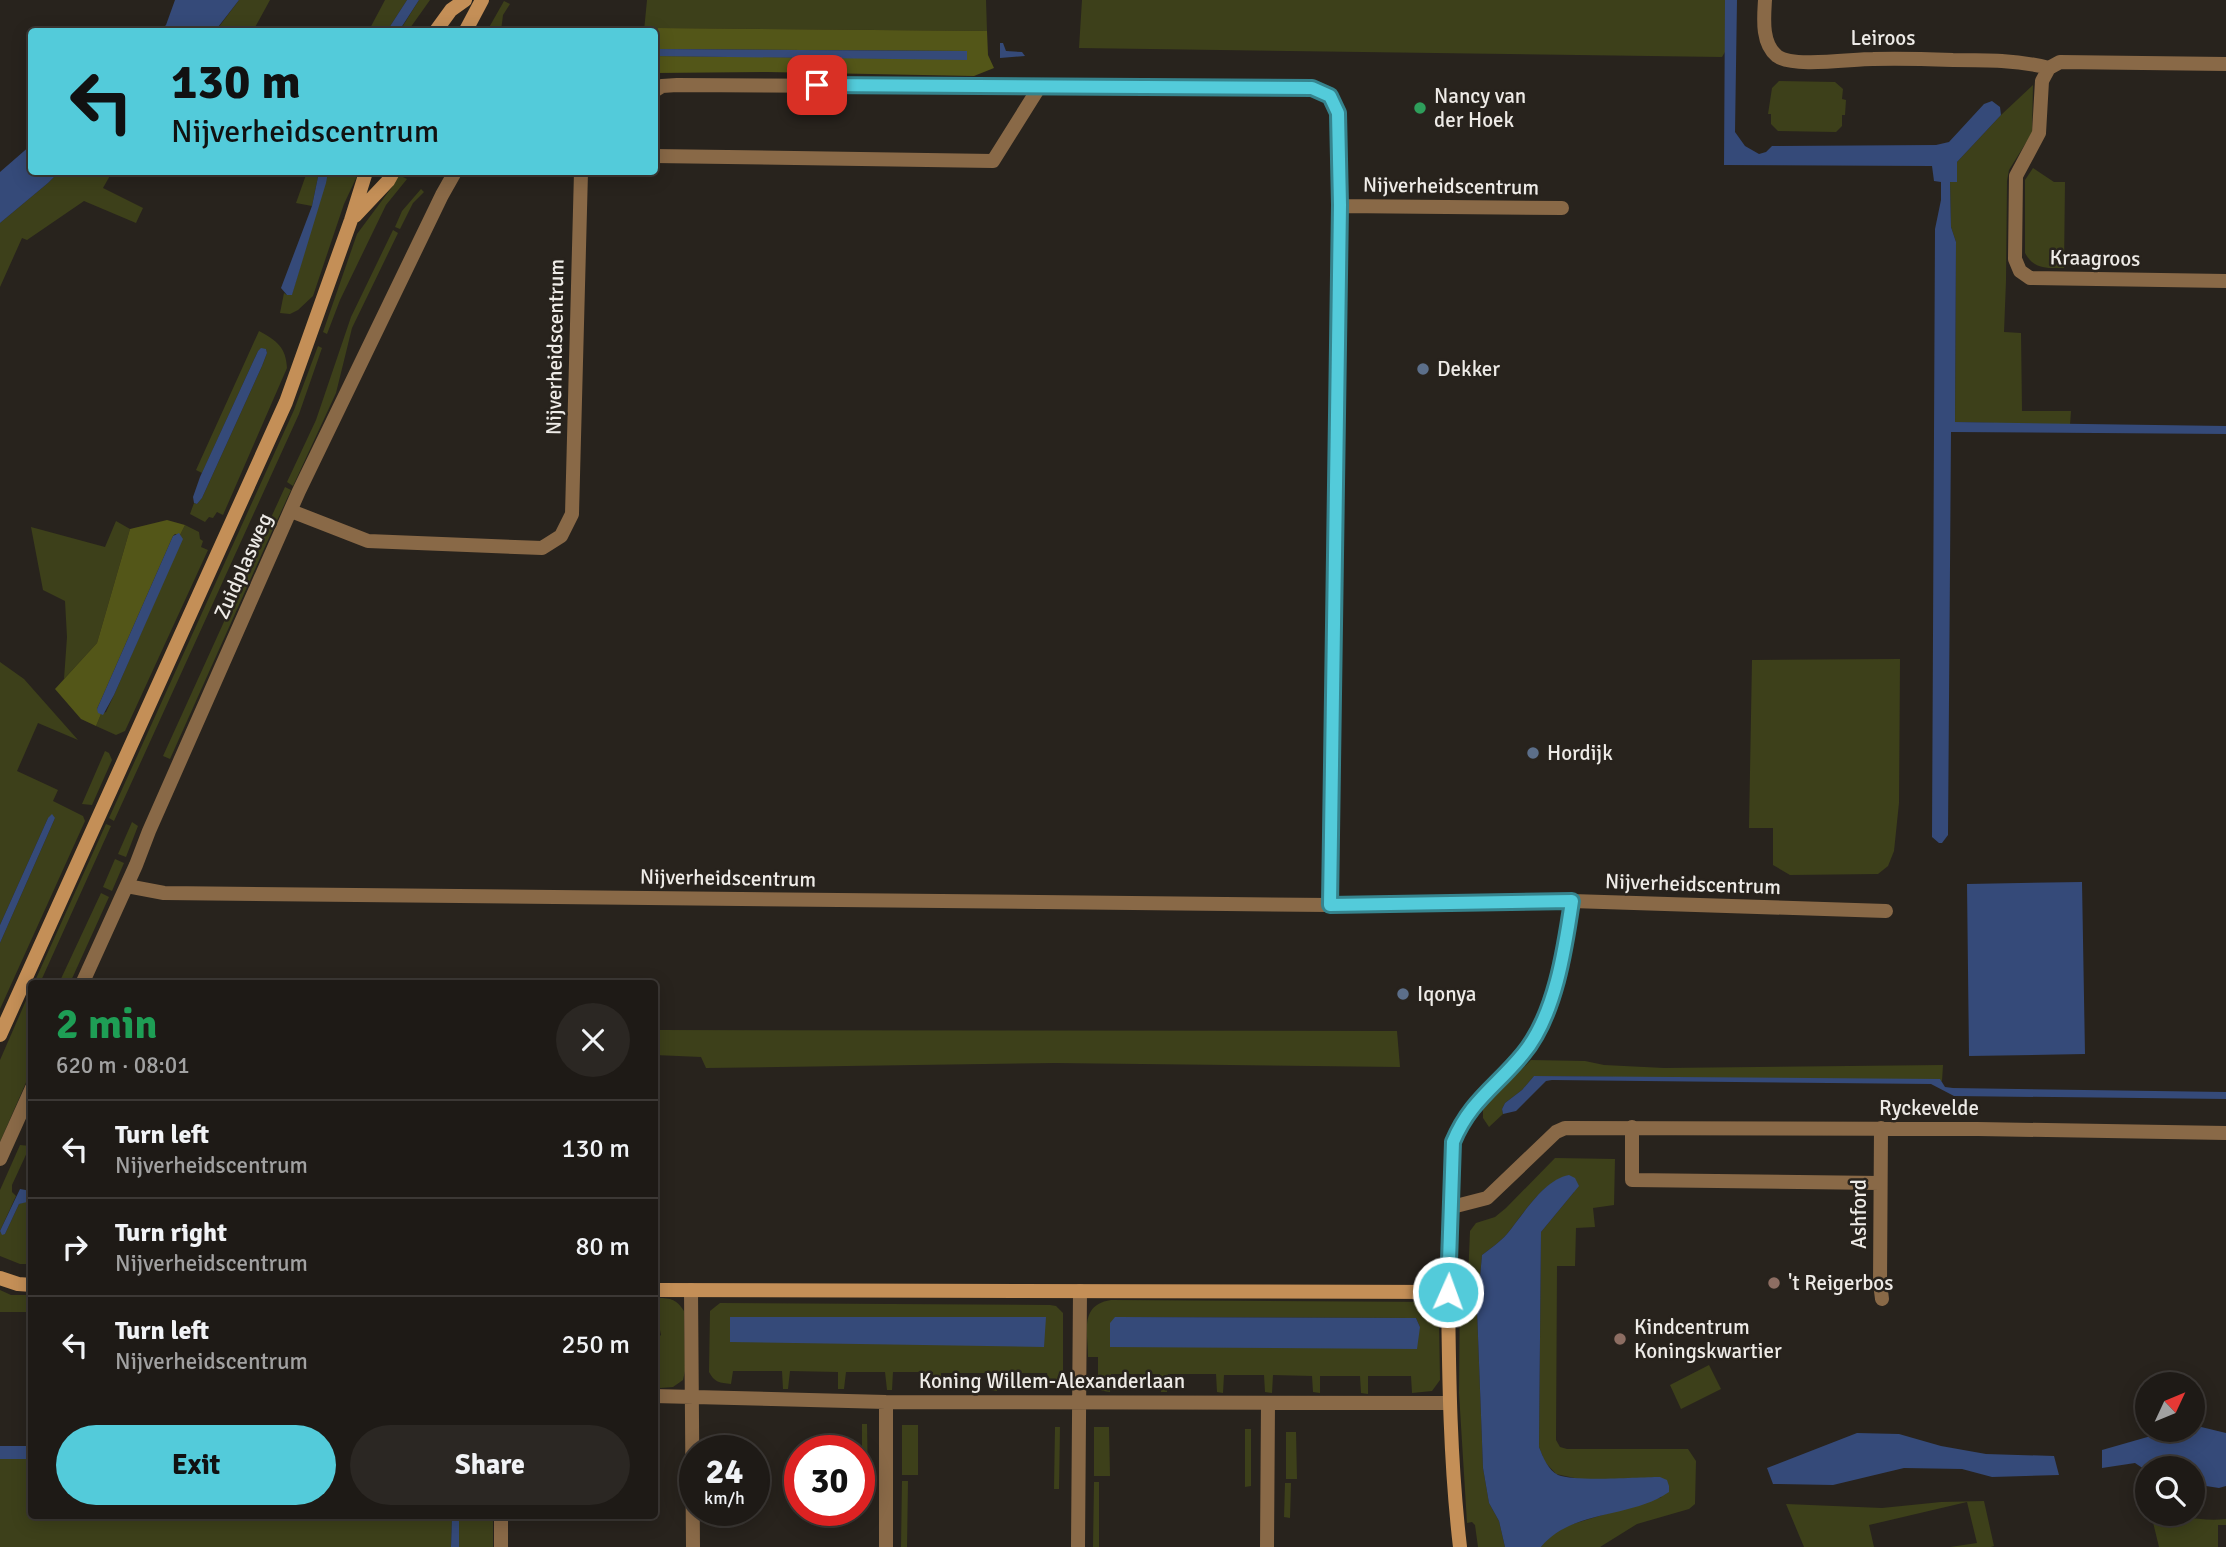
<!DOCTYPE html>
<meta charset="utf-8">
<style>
:root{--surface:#1e1a16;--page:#2b2723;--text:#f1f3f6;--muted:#a1a1a1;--line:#3c3835;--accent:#53cbda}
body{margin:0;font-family:Signika,sans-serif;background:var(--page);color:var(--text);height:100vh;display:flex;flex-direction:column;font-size:26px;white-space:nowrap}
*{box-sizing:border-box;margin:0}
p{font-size:23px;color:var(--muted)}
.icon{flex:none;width:38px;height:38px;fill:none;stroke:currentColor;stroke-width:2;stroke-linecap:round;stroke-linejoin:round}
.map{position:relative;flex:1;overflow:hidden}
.details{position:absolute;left:28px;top:980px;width:630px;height:539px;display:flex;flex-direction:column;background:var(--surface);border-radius:7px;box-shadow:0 4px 18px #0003,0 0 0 2px var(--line)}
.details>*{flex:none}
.guide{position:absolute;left:28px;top:28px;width:630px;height:147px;border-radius:7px;box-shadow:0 4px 18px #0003,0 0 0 2px var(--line);background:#53cbda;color:#111;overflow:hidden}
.needle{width:46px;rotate:46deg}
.fabs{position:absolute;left:2135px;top:1372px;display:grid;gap:14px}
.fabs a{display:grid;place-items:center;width:70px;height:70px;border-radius:50%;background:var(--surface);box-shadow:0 4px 18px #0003,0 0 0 2px var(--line);font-size:35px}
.speed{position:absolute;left:679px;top:1435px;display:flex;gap:14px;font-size:35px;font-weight:700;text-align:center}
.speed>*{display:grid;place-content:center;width:91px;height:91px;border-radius:50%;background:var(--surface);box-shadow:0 4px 18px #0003,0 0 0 2px var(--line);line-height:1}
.speed small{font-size:18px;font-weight:400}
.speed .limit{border:10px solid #d22;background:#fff;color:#111}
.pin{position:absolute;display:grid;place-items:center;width:60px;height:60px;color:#fff;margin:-30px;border-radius:14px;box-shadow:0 4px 10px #0006}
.me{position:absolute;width:77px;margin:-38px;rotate:2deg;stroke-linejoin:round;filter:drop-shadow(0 0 5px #0008)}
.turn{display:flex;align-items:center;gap:24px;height:147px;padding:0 28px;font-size:32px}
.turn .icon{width:91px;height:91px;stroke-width:2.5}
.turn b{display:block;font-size:49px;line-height:60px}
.round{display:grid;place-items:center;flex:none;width:74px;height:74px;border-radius:37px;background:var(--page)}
.headline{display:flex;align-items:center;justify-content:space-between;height:119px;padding:0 28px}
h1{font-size:42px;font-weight:700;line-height:52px;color:#1e9e55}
.primary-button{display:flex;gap:14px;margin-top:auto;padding:14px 28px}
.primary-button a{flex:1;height:80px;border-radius:42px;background:var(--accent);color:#111;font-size:28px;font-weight:700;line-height:80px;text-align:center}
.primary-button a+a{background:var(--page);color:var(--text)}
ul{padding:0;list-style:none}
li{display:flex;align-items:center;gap:21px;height:98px;padding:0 28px;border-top:2px solid var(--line)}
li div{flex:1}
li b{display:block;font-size:26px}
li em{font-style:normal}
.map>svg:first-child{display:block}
.green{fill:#3d401a;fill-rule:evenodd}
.forest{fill:#535618}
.water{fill:#354a79}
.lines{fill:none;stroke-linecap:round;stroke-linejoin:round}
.street{stroke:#896947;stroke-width:14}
.secondary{stroke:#c48f57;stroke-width:14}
.route-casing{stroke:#36848e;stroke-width:18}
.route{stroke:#53cbda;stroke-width:12}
.leisure-dot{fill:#2e9e5b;stroke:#28231d;stroke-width:2.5}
.service-dot{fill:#5c6f8a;stroke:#28231d;stroke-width:2.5}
.education-dot{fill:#8d6e63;stroke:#28231d;stroke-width:2.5}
.labels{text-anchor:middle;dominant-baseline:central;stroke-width:5;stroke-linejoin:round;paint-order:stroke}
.street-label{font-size:21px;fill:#eeebe7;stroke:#28231d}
.poi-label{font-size:21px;fill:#eeebe7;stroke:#28231d;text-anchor:start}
</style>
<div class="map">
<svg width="2226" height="1547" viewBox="0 0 2226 1547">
<rect width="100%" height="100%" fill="#28231d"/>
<!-- green -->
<path class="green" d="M 239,0 L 270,0 L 253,31 L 215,32 Z
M 385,0 L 407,0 L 387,31 L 368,32 Z
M 419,0 L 430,0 L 408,31 L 399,32 Z
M 647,0 L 986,0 L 987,31 L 659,28 L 655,43 L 654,32 L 644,31 Z
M 1082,0 L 1725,0 L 1725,52 L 1722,57 L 1079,48 Z
M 504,1 L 510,4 L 503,15 L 501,31 L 487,31 Z
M 1779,81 L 1835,82 L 1843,89 L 1842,99 L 1846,100 L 1845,115 L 1842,115 L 1842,126 L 1836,132 L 1778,131 L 1771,124 L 1771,114 L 1768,114 L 1772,88 Z
M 2033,85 L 2032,133 L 2009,170 L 2007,181 L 2006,281 L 2004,332 L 2021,333 L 2022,411 L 2071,411 L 2070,425 L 1955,422 L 1956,242 L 1951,227 L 1950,182 L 1957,181 L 1957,162 L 2001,115 Z
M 2033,168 L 2054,182 L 2065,182 L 2064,268 C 2048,268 2034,270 2025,253 L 2025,180 Z
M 59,172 L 112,172 L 103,188 L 143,208 L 136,223 L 84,201 L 27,240 L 22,238 L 0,287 L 0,223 L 48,183 Z
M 307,172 L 319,172 L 312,206 L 296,203 Z
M 328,172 L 359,172 L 344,204 L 313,296 L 298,310 L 290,314 L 280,313 L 284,293 L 287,295 L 292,294 Z
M 399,175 L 407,179 L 386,205 L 340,300 L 327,334 L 323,332 L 357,234 L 392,187 Z
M 421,189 L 424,192 L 413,203 L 400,229 L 395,227 L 402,211 Z
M 393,230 L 398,233 L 352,328 L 336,393 L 293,486 L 287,482 L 316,420 L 351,317 Z
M 259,331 C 277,341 286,347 287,368 L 223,515 L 217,512 L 213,518 L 209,517 L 205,522 L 190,514 L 194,503 L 197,504 L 202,498 L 262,366 L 267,353 L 266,349 L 258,351 L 202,473 L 196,470 Z
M 318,346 L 322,348 L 299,414 L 114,821 L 109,818 L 294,410 Z
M 285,487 L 291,490 L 275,525 L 269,522 Z
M 116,521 L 130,529 L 97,643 L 64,679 L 67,637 L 65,601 L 43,590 L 31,527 L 105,547 Z
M 185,525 L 199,532 L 200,539 L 203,541 L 201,547 L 208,550 L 125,731 L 116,735 L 96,726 L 101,714 L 106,712 L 114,695 L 182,539 L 180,535 Z
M 267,527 L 273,529 L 170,759 L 163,756 Z
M 1900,659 L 1899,803 L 1894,851 L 1888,866 L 1878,874 L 1790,875 L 1773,865 L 1773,828 L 1749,828 L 1752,660 Z
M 0,662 L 24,679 L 78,740 L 38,723 L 17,771 L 58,790 L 53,801 L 83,816 L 85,821 L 0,1009 L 0,943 L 55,818 L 48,818 L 0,925 Z
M 105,751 L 109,753 L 112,760 L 92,805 L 82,804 Z
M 132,822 L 138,826 L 126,857 L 118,854 Z
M 106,824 L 111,826 L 40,983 L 34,983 Z
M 115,859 L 124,863 L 112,891 L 103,887 Z
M 101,893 L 109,897 L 70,983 L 59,983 Z
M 31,989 L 31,1071 L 0,1142 L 0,1060 Z
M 655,1030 L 1397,1031 L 1400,1067 L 1055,1063 L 706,1068 L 701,1057 L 655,1055 Z
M 1531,1060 L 1585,1061 L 1604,1065 L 1664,1068 L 1943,1065 L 1942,1081 L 1534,1076 L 1522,1090 L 1505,1103 L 1502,1109 L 1503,1114 L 1489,1127 L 1483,1118 L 1483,1108 Z
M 20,1145 L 30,1146 L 12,1185 L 12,1192 L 16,1196 L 0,1231 L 0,1190 Z
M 1555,1158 L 1615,1159 L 1614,1205 L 1593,1208 L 1595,1227 L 1576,1228 L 1575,1266 L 1557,1266 L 1556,1440 L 1560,1447 L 1567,1449 L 1688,1449 L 1696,1461 L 1695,1504 L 1689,1509 L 1637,1524 L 1600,1547 L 1541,1547 L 1549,1537 L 1566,1526 L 1662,1497 L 1556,1474 L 1545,1462 L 1539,1447 L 1541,1232 L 1574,1192 L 1569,1176 C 1543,1180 1523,1215 1507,1234 C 1500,1242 1490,1249 1482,1255 L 1477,1310 L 1483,1468 L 1489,1503 L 1499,1521 L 1505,1547 L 1478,1547 L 1475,1525 L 1472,1522 L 1467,1523 L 1459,1393 L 1460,1281 L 1468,1280 L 1470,1231 L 1476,1223 L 1495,1217 L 1506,1208 Z
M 27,1201 L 31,1201 L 31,1264 L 20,1264 L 0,1256 L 0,1232 L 5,1234 L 19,1204 Z
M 0,1290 L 11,1295 L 31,1295 L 31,1312 L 0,1312 Z
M 655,1298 C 669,1298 676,1298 684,1311 L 685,1371 L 683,1380 L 673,1387 L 660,1388 L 659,1372 L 655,1371 L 654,1341 L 661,1335 L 658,1320 L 655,1318 Z
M 1111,1300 L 1436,1302 L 1439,1322 L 1440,1380 L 1432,1391 L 1412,1393 L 1411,1376 L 1368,1376 L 1368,1394 L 1361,1393 L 1360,1376 L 1320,1376 L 1320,1393 L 1313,1392 L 1312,1376 L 1273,1375 L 1272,1393 L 1265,1392 L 1264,1375 L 1224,1375 L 1223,1393 L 1217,1392 L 1216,1374 L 1168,1374 L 1167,1392 L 1161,1392 L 1160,1374 L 1111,1374 L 1110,1392 C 1100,1391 1093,1388 1088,1379 L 1098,1378 L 1098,1357 L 1088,1357 C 1088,1332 1079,1305 1111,1300 ZM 1115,1317 L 1416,1318 L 1420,1327 Z
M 720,1303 L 1050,1305 L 1056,1306 L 1063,1313 L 1063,1378 L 1059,1383 L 1049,1386 L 1047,1373 L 997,1373 L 997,1391 L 990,1390 L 990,1373 L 941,1373 L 941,1390 L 934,1389 L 933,1372 L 893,1372 L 892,1390 L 887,1390 L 885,1372 L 846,1372 L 844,1389 L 838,1389 L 838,1372 L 790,1371 L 788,1389 L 783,1389 L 782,1371 L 733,1371 L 731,1384 C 720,1383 714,1382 709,1372 L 710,1311 Z
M 1709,1365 L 1721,1389 L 1681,1409 L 1670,1385 Z
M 862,1424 L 867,1424 L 868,1483 L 862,1483 Z
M 902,1425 L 918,1425 L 918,1475 L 902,1475 Z
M 1055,1427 L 1060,1427 L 1059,1489 L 1054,1489 Z
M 1094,1427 L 1109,1427 L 1110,1476 L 1094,1476 Z
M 1245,1429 L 1251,1429 L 1251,1486 L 1245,1487 Z
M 1286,1432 L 1296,1432 L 1297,1479 L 1286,1479 Z
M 0,1459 L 31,1459 L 32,1516 L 452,1516 L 451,1547 L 0,1547 Z
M 902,1481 L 908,1481 L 907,1547 L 901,1547 Z
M 1094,1482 L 1099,1482 L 1099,1547 L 1093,1547 Z
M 1285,1483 L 1291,1483 L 1290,1518 L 1284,1517 Z
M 1984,1501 L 1994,1546 L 1991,1547 L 1950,1547 L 1977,1543 L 1967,1502 L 1869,1525 L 1874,1547 L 1804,1547 L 1786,1504 L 1882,1508 L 1941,1502 Z
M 2151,1514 C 2177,1514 2200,1522 2226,1519 L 2226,1525 L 2218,1525 L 2218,1547 L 2159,1547 Z
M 459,1516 L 493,1516 L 493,1547 L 459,1547 Z"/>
<!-- forest -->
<path class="forest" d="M 658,28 L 987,31 L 988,55 L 994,68 L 974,76 L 767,72 L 655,73 L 655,56 L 967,59 L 967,51 L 655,49 Z
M 167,520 L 185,525 L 180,535 L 175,534 L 173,536 L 97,709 L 101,714 L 96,726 L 81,719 L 55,689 L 97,643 L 130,529 Z"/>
<!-- water -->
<path class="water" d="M 175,0 L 239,0 L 215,31 L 160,31 L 166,25 Z
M 407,0 L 419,0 L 399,31 L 387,31 Z
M 1725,0 L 1737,0 L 1735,132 L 1745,146 L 1759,154 L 1766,152 L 1772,146 L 1936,145 L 1949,142 L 1984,104 L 1992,101 L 2000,107 L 2001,115 L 1957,162 L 1957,182 L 1950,182 L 1951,227 L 1956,242 L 1955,422 L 2226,426 L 2226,434 L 1951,432 L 1948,835 L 1942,843 L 1939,843 L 1932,837 L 1935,229 L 1941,200 L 1941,182 L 1934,181 L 1932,166 L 1724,165 Z
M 1000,43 L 1003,43 L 1006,51 L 1022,52 L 1025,56 L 1000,58 Z
M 655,49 L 967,51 L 967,60 L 655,56 Z
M 31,145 L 32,172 L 59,172 L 48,183 L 0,223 L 0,172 Z
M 319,172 L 328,172 L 326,183 L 292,295 L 287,295 L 281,288 L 312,206 Z
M 261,348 L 266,349 L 267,353 L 262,366 L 202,498 L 197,504 L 194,503 L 193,497 L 200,477 L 258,351 Z
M 179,533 L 183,539 L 114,695 L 103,715 L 98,713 L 97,709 L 173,536 Z
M 52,814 L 55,818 L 0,943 L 0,925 L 48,818 Z
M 2082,882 L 2085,1054 L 1969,1056 L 1967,884 Z
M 1534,1076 L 1940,1079 L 1945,1087 L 1953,1088 L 2226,1092 L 2226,1099 L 1954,1096 L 1931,1084 L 1552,1080 L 1546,1081 L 1516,1111 L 1503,1114 L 1502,1109 L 1505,1103 L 1522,1090 Z
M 1569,1175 L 1575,1178 L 1579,1186 L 1541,1232 L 1539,1447 C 1543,1457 1548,1470 1558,1475 C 1576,1482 1638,1477 1660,1477 L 1667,1480 L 1669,1486 L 1669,1492 C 1630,1519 1572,1509 1541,1547 L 1505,1547 L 1499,1521 L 1489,1503 L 1483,1468 L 1477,1310 L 1482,1255 C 1490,1249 1500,1242 1507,1234 C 1523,1215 1543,1180 1569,1175 Z
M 20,1189 L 31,1191 L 31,1201 L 19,1204 L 5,1234 L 2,1235 L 0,1231 Z
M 730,1317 L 1046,1317 L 1044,1347 L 730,1342 Z
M 1115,1317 L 1416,1318 L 1420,1327 L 1417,1349 L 1110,1347 L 1110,1323 Z
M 2193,1425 L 2226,1433 L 2226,1486 L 2219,1488 L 2193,1484 L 2193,1468 L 2147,1468 L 2147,1471 L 2135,1463 L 2102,1468 L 2102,1450 L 2172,1430 L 2193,1430 Z
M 1857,1433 L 1899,1434 L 1941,1446 L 1986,1454 L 2054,1456 L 2059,1475 L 1992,1477 L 1962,1469 L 1904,1468 L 1833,1485 L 1773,1484 L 1767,1468 Z
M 0,1446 L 31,1446 L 31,1459 L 0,1459 Z
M 452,1516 L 459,1516 L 459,1547 L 451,1547 Z"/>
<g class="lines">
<!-- street -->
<path class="street" d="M 1765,0 C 1764,17 1761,43 1777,56 C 1793,68 1851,59 1873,59 C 1900,58 1927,59 1953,60 C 1986,60 2018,60 2049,68
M 2226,64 L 2060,62 L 2049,68 L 2042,81 L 2039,133 L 2016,176 L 2015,259 L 2020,271 L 2030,278 L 2226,281
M 654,91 L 662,86 L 677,85 L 1312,88 L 1330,96 L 1338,113 L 1340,206 L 1330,905
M 654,156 L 993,161 L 1040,86
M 1340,206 L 1562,208
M 291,511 L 368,541 L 542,548 L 561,536 L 572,514 L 581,172
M 127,886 L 164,893 L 1330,905 L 1572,901 L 1886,911
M 82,984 L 136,865 L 149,831 L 299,491 L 442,195 L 455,172
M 1632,1127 L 1632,1180 L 1880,1183
M 1881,1128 L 1880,1283 L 1882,1299
M 0,1159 L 32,1088
M 1452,1207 L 1487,1198 L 1556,1132 L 1565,1128 L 1978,1129 L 2226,1133
M 691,1290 L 693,1547
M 1448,1292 L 1453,1142 C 1470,1101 1496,1087 1523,1054 C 1555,1016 1565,949 1572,901
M 654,1396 L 886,1402 L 1449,1403
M 501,1547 L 501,1516
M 886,1547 L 886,1402
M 1078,1547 L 1080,1291
M 1267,1547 L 1268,1403"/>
<!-- secondary -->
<path class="secondary" d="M 435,32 L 451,10 L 465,0
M 465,32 L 482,0
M 355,216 L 388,181 L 393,172
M 0,1035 L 286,402 L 351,220 L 366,172
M 0,1278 L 18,1284 L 32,1285
M 654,1290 L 1448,1292 C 1449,1378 1450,1462 1460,1547"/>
</g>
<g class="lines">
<!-- route casing -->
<g class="route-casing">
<path id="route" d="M 817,85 L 1312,88 L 1330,96 L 1338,113 L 1340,205 L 1330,905 L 1572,901 C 1565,949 1555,1016 1523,1054 C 1496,1087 1470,1101 1453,1142 L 1448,1292"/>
</g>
<!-- route -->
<use href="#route" class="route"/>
</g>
<!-- markers -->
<circle class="leisure-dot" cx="1420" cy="108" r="7"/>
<g class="service-dot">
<circle cx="1423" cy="369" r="7"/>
<circle cx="1533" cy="753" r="7"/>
<circle cx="1403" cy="994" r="7"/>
</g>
<g class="education-dot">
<circle cx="1774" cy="1283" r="7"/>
<circle cx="1620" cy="1339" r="7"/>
</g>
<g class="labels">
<!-- street labels -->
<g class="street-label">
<text x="1883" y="38">Leiroos</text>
<text transform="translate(1451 186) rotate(1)">Nijverheidscentrum</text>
<text transform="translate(2095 258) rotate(1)">Kraagroos</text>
<text transform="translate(555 347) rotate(-89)">Nijverheidscentrum</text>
<text transform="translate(243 566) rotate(-66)">Zuidplasweg</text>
<text transform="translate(728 878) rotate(1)">Nijverheidscentrum</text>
<text transform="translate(1693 884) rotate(2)">Nijverheidscentrum</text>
<text x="1929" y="1108">Ryckevelde</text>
<text transform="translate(1859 1214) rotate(-90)">Ashford</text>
<text x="1052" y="1381">Koning Willem-Alexanderlaan</text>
</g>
<!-- poi labels -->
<g class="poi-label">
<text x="1434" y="96">Nancy van<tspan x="1434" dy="24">der Hoek</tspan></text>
<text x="1437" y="369">Dekker</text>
<text x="1547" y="753">Hordijk</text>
<text x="1417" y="994">Iqonya</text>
<text x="1788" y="1283">'t Reigerbos</text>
<text x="1634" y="1327">Kindcentrum<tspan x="1634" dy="24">Koningskwartier</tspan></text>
</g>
</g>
</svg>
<div class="fabs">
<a><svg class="needle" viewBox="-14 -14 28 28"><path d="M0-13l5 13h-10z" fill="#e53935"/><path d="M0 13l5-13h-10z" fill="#a1a1a1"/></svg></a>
<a><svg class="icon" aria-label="search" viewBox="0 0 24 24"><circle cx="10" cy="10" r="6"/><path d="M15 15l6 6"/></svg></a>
</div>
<div class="speed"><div>24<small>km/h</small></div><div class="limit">30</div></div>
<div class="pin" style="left:817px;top:85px;background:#d93025"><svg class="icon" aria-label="arrive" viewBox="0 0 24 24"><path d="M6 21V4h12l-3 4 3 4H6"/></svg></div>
<svg class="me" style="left:1448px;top:1292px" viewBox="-20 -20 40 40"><circle r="17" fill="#53cbda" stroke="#fff" stroke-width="3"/><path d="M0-11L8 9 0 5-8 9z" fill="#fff"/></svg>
<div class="guide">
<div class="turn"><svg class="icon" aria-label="left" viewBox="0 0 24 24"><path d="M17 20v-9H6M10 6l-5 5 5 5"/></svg><div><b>130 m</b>Nijverheidscentrum</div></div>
</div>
<section class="details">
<div class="headline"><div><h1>2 min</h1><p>620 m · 08:01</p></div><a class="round"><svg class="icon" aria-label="close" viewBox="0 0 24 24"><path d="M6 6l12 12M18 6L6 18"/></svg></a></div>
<ul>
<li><svg class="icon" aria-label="left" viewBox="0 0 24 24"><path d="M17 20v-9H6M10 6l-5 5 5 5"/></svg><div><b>Turn left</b><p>Nijverheidscentrum</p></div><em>130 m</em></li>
<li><svg class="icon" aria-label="right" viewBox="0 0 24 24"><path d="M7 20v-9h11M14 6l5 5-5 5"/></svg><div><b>Turn right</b><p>Nijverheidscentrum</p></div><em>80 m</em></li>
<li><svg class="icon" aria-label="left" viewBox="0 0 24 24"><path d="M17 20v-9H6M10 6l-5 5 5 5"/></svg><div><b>Turn left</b><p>Nijverheidscentrum</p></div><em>250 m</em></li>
</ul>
<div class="primary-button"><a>Exit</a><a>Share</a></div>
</section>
</div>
